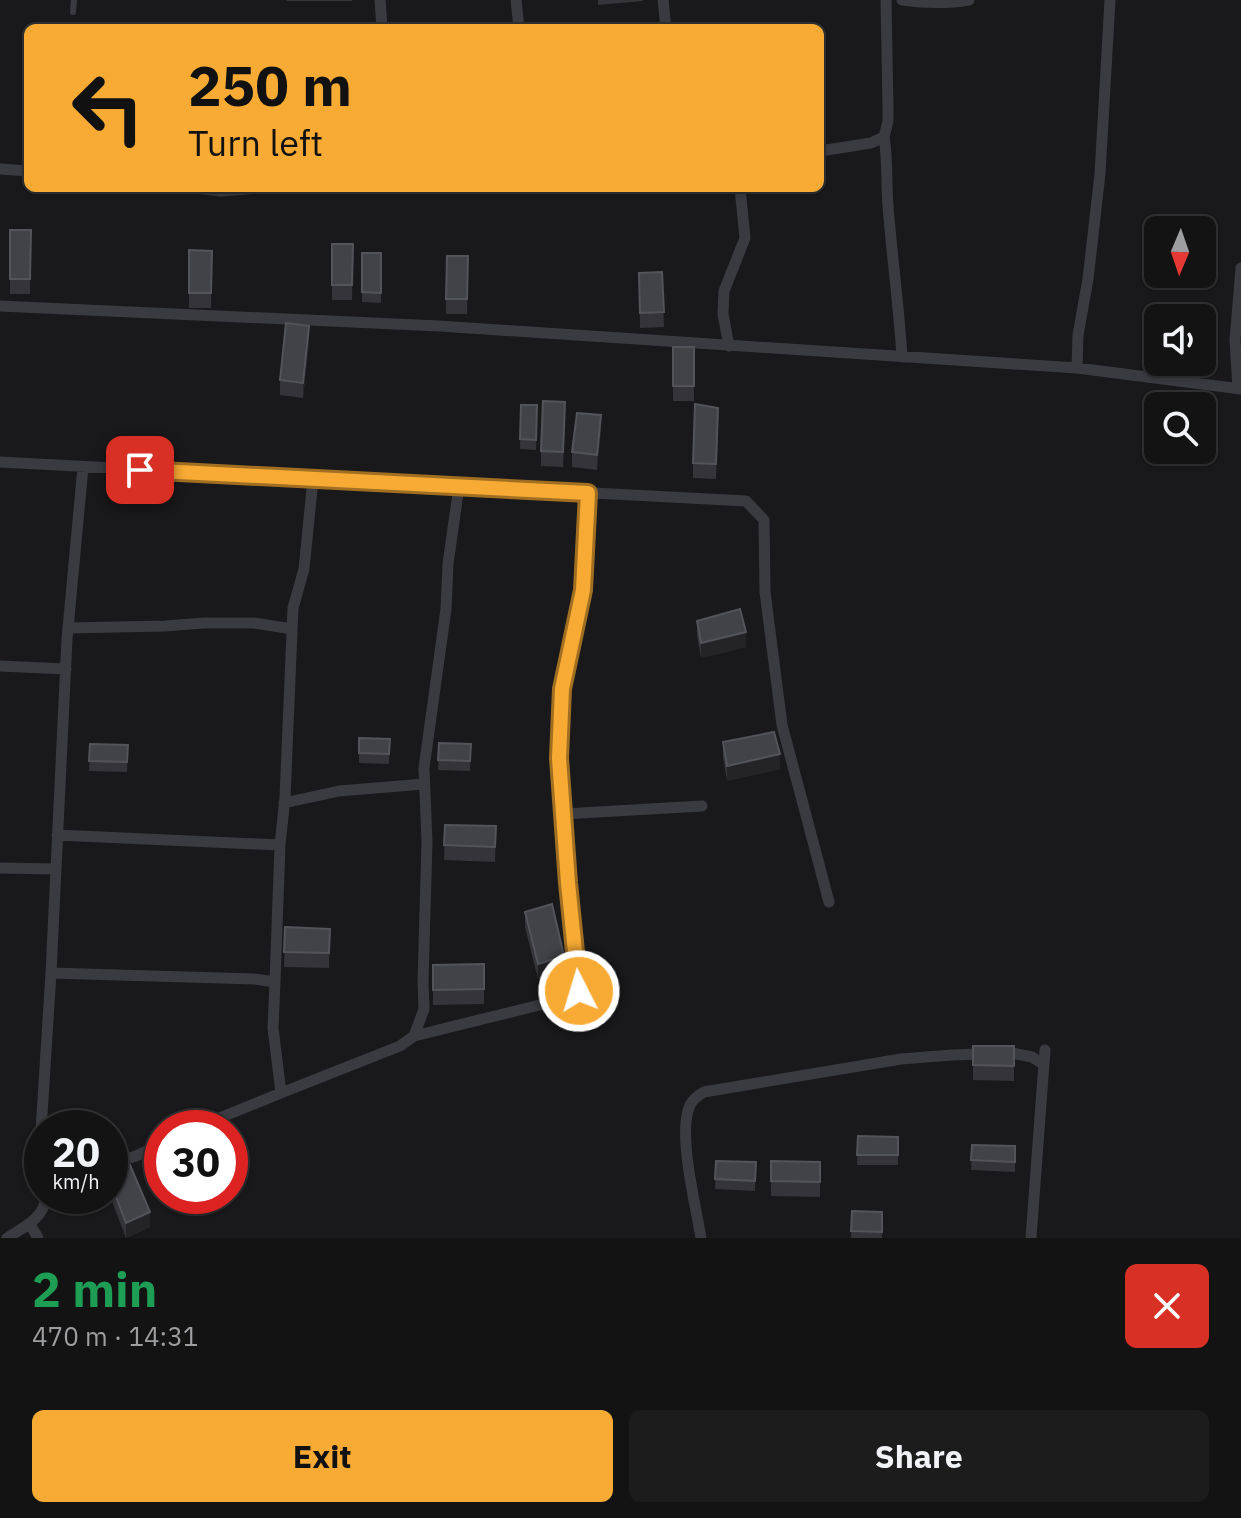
<!DOCTYPE html>
<meta charset="utf-8">
<style>
:root{--surface:#131314;--page:#1c1c1d;--text:#f1f3f6;--muted:#9d9ea0;--line:#323234;--accent:#f8ab34}
body{margin:0;font-family:"IBM Plex Sans",sans-serif;background:var(--page);color:var(--text);height:100vh;display:flex;flex-direction:column;font-size:30px;white-space:nowrap}
*{box-sizing:border-box;margin:0}
p{font-size:26px;color:var(--muted)}
.icon{flex:none;width:44px;height:44px;fill:none;stroke:currentColor;stroke-width:2;stroke-linecap:round;stroke-linejoin:round}
.map{position:relative;height:1238px;overflow:hidden}
.drawer{display:flex;flex-direction:column;background:var(--surface);flex:1}
.drawer>*{flex:none}
.hud{position:absolute;left:24px;top:24px;width:800px;height:168px;border-radius:12px;box-shadow:0 2px 6px #0004,0 0 0 2px var(--line);background:#f8ab34;color:#111;overflow:hidden}
.needle{width:52px;rotate:182deg}
.buttons{position:absolute;left:1144px;top:216px;display:grid;gap:16px}
.buttons a{display:grid;place-items:center;width:72px;height:72px;border-radius:12px;background:var(--surface);box-shadow:0 2px 6px #0004,0 0 0 2px var(--line);font-size:40px}
.speed{position:absolute;left:24px;top:1110px;display:flex;gap:16px;font-size:40px;font-weight:700;text-align:center}
.speed>*{display:grid;place-content:center;width:104px;height:104px;border-radius:50%;background:var(--surface);box-shadow:0 2px 6px #0004,0 0 0 2px var(--line);line-height:1}
.speed small{font-size:20px;font-weight:400}
.speed .limit{border:12px solid #d22;background:#fff;color:#111}
.pin{position:absolute;display:grid;place-items:center;width:68px;height:68px;color:#fff;margin:-34px;border-radius:16px;box-shadow:0 4px 12px #0006}
.me{position:absolute;width:88px;margin:-44px;rotate:355deg;stroke-linejoin:round;filter:drop-shadow(0 0 6px #0008)}
.turn{display:flex;align-items:center;gap:28px;height:168px;padding:0 32px;font-size:36px}
.turn .icon{width:104px;height:104px;stroke-width:2.5}
.turn b{display:block;font-size:56px;line-height:68px}
.round{display:grid;place-items:center;flex:none;width:84px;height:84px;border-radius:12px;background:var(--page)}
.summary{display:flex;align-items:center;justify-content:space-between;height:136px;padding:0 32px}
h1{font-size:48px;font-weight:700;line-height:60px;color:#1e9e55}
.button{display:flex;gap:16px;margin-top:auto;padding:16px 32px}
.button a{flex:1;height:92px;border-radius:12px;background:var(--accent);color:#111;font-size:32px;font-weight:700;line-height:92px;text-align:center}
.button a+a{background:var(--page);color:var(--text)}
.map>svg:first-child{display:block}
.lines{fill:none;stroke-linecap:round;stroke-linejoin:round}
.service{stroke:#3a3b40;stroke-width:6}
.minor{stroke:#3a3b40;stroke-width:11}
.wall{fill:#353539}
.shaded-wall{fill:#242427}
.building{fill:#424347;stroke:#525459;stroke-width:2}
.route-casing{stroke:#a16f22;stroke-width:20}
.route{stroke:#f8ab34;stroke-width:14}
</style>
<div class="map">
<svg width="1241" height="1238" viewBox="0 0 1241 1238">
<rect width="100%" height="100%" fill="#19191b"/>
<g class="lines">
<!-- service -->
<path class="service" d="M 73,12 L 74,0"/>
<!-- minor -->
<path class="minor" d="M 380,0 L 382,28
M 516,0 L 519,28
M 663,0 L 666,28
M 902,0 C 925,3 946,4 969,0
M 884,137 C 888,159 886,183 888,206 C 892,257 899,307 902,357
M 820,151 L 871,143 L 884,137 L 888,121 L 888,109 L 886,0
M 0,169 L 28,171
M 195,188 L 221,191 L 258,188
M 327,188 L 337,188
M 0,306 L 439,326 L 1077,368 L 1241,389
M 729,346 L 723,314 L 724,291 L 745,238 L 740,188
M 1077,368 L 1078,335 L 1088,279 L 1100,174 L 1110,0
M 1238,389 L 1235,340 L 1241,268
M 0,462 L 746,501 L 764,520 L 765,592 L 782,725 L 829,902
M 68,628 L 165,626 L 204,623 L 254,623 L 292,629
M 0,666 L 66,669
M 284,803 L 339,791 L 424,784
M 563,814 L 702,806
M 57,835 L 280,845
M 0,868 L 55,869
M 51,973 L 254,979 L 275,982 L 273,1028 L 281,1093 L 400,1046 L 414,1036 L 424,1009 L 423,981 L 427,842 L 424,768 L 446,609 L 448,564 L 459,486
M 275,982 L 280,845 L 285,798 L 293,608 L 304,569 L 313,479
M 414,1036 L 572,997 L 579,991 L 568,883 L 559,758 L 562,689 L 583,590 L 588,493
M 195,1128 L 281,1093
M 42,1143 L 41,1130 L 51,973 L 67,639 L 83,467
M 110,1164 L 136,1156 L 162,1144
M 30,1224 L 38,1238
M 7,1238 C 24,1227 45,1218 46,1196
M 701,1238 C 696,1206 677,1133 690,1105 C 693,1099 697,1096 704,1092 L 901,1059 L 952,1055 L 1012,1053 L 1032,1057 L 1044,1065
M 1031,1238 L 1045,1050"/>
</g>
<!-- wall -->
<path class="wall" d="M 287,0 L 352,0 L 352,1 L 287,1 Z
M 598,0 L 643,0 L 643,1 L 598,5 Z
M 10,230 L 31,230 L 30,294 L 10,294 Z
M 332,244 L 353,244 L 352,300 L 332,300 Z
M 189,250 L 212,251 L 211,308 L 189,308 Z
M 362,253 L 381,253 L 381,303 L 362,302 Z
M 447,256 L 468,256 L 467,314 L 446,314 Z
M 662,272 L 664,327 L 640,328 L 639,273 Z
M 309,341 L 303,398 L 280,395 L 280,380 Z
M 673,347 L 694,347 L 694,401 L 673,401 Z
M 521,405 L 537,405 L 536,450 L 520,449 Z
M 565,417 L 563,467 L 541,466 L 541,451 Z
M 718,423 L 716,479 L 693,478 L 693,463 Z
M 601,430 L 597,470 L 572,467 L 572,452 Z
M 697,621 L 746,647 L 701,658 L 697,636 Z
M 359,738 L 390,739 L 389,764 L 359,763 Z
M 723,742 L 780,769 L 727,781 L 723,757 Z
M 439,743 L 471,744 L 470,771 L 438,770 Z
M 90,744 L 128,745 L 127,772 L 89,771 Z
M 445,825 L 496,826 L 495,862 L 444,860 Z
M 525,912 L 564,971 L 538,979 L 525,927 Z
M 285,927 L 330,929 L 329,968 L 284,967 Z
M 484,964 L 484,1004 L 433,1005 L 433,965 Z
M 973,1046 L 1014,1046 L 1014,1081 L 973,1080 Z
M 858,1136 L 898,1137 L 898,1165 L 857,1165 Z
M 972,1145 L 1015,1146 L 1015,1172 L 971,1170 Z
M 716,1161 L 756,1162 L 755,1191 L 715,1189 Z
M 771,1161 L 820,1162 L 820,1197 L 771,1196 Z
M 110,1170 L 150,1227 L 126,1238 L 110,1196 Z
M 852,1211 L 882,1212 L 882,1238 L 851,1238 Z"/>
<!-- shaded-wall -->
<path class="shaded-wall" d="M 309,326 L 309,341 L 303,398 L 303,383 Z
M 601,415 L 601,430 L 597,470 L 597,455 Z
M 746,632 L 746,647 L 701,658 L 701,643 Z
M 780,754 L 780,769 L 727,781 L 727,766 Z
M 564,956 L 564,971 L 538,979 L 538,964 Z
M 233,1182 L 233,1197 L 214,1202 L 214,1196 L 230,1196 L 230,1183 Z
M 150,1212 L 150,1227 L 126,1238 L 126,1223 Z"/>
<!-- building -->
<path class="building" d="M 10,230 L 31,230 L 30,279 L 10,279 Z
M 332,244 L 353,244 L 352,285 L 332,285 Z
M 189,250 L 212,251 L 211,293 L 189,293 Z
M 362,253 L 381,253 L 381,293 L 362,292 Z
M 447,256 L 468,256 L 467,299 L 446,299 Z
M 662,272 L 664,312 L 640,313 L 639,273 Z
M 286,323 L 309,326 L 303,383 L 280,380 Z
M 673,347 L 694,347 L 694,386 L 673,386 Z
M 543,401 L 565,402 L 563,452 L 541,451 Z
M 695,404 L 718,408 L 716,464 L 693,463 Z
M 521,405 L 537,405 L 536,440 L 520,439 Z
M 577,413 L 601,415 L 597,455 L 572,452 Z
M 740,609 L 746,632 L 701,643 L 697,621 Z
M 774,732 L 780,754 L 727,766 L 723,742 Z
M 359,738 L 390,739 L 389,754 L 359,753 Z
M 439,743 L 471,744 L 470,761 L 438,760 Z
M 90,744 L 128,745 L 127,762 L 89,761 Z
M 445,825 L 496,826 L 495,847 L 444,845 Z
M 552,904 L 564,956 L 538,964 L 525,912 Z
M 285,927 L 330,929 L 329,953 L 284,952 Z
M 484,964 L 484,989 L 433,990 L 433,965 Z
M 973,1046 L 1014,1046 L 1014,1066 L 973,1065 Z
M 858,1136 L 898,1137 L 898,1155 L 857,1155 Z
M 972,1145 L 1015,1146 L 1015,1162 L 971,1160 Z
M 716,1161 L 756,1162 L 755,1181 L 715,1179 Z
M 771,1161 L 820,1162 L 820,1182 L 771,1181 Z
M 130,1165 L 150,1212 L 126,1223 L 110,1181 L 110,1170 Z
M 230,1169 L 233,1182 L 230,1183 Z
M 852,1211 L 882,1212 L 882,1232 L 851,1231 Z"/>
<g class="lines">
<!-- route casing -->
<g class="route-casing">
<path id="route" d="M 140,470 L 588,493 L 583,590 L 562,689 L 559,758 L 568,883 L 579,991"/>
</g>
<!-- route -->
<use href="#route" class="route"/>
</g>
</svg>
<div class="buttons">
<a><svg class="needle" viewBox="-14 -14 28 28"><path d="M0-13l5 13h-10z" fill="#e53935"/><path d="M0 13l5-13h-10z" fill="#9d9ea0"/></svg></a>
<a><svg class="icon" aria-label="sound" viewBox="0 0 24 24"><path d="M4 9h4l5-4v14l-5-4H4zM17 9q2 3 0 6"/></svg></a>
<a><svg class="icon" aria-label="search" viewBox="0 0 24 24"><circle cx="10" cy="10" r="6"/><path d="M15 15l6 6"/></svg></a>
</div>
<div class="speed"><div>20<small>km/h</small></div><div class="limit">30</div></div>
<div class="pin" style="left:140px;top:470px;background:#d93025"><svg class="icon" aria-label="arrive" viewBox="0 0 24 24"><path d="M6 21V4h12l-3 4 3 4H6"/></svg></div>
<svg class="me" style="left:579px;top:991px" viewBox="-20 -20 40 40"><circle r="17" fill="#f8ab34" stroke="#fff" stroke-width="3"/><path d="M0-11L8 9 0 5-8 9z" fill="#fff"/></svg>
<div class="hud">
<div class="turn"><svg class="icon" aria-label="left" viewBox="0 0 24 24"><path d="M17 20v-9H6M10 6l-5 5 5 5"/></svg><div><b>250 m</b>Turn left</div></div>
</div>
</div>
<section class="drawer">
<div class="summary"><div><h1>2 min</h1><p>470 m · 14:31</p></div><a class="round" style="background:#d93025;color:#fff"><svg class="icon" aria-label="close" viewBox="0 0 24 24"><path d="M6 6l12 12M18 6L6 18"/></svg></a></div>
<div class="button"><a>Exit</a><a>Share</a></div>
</section>
